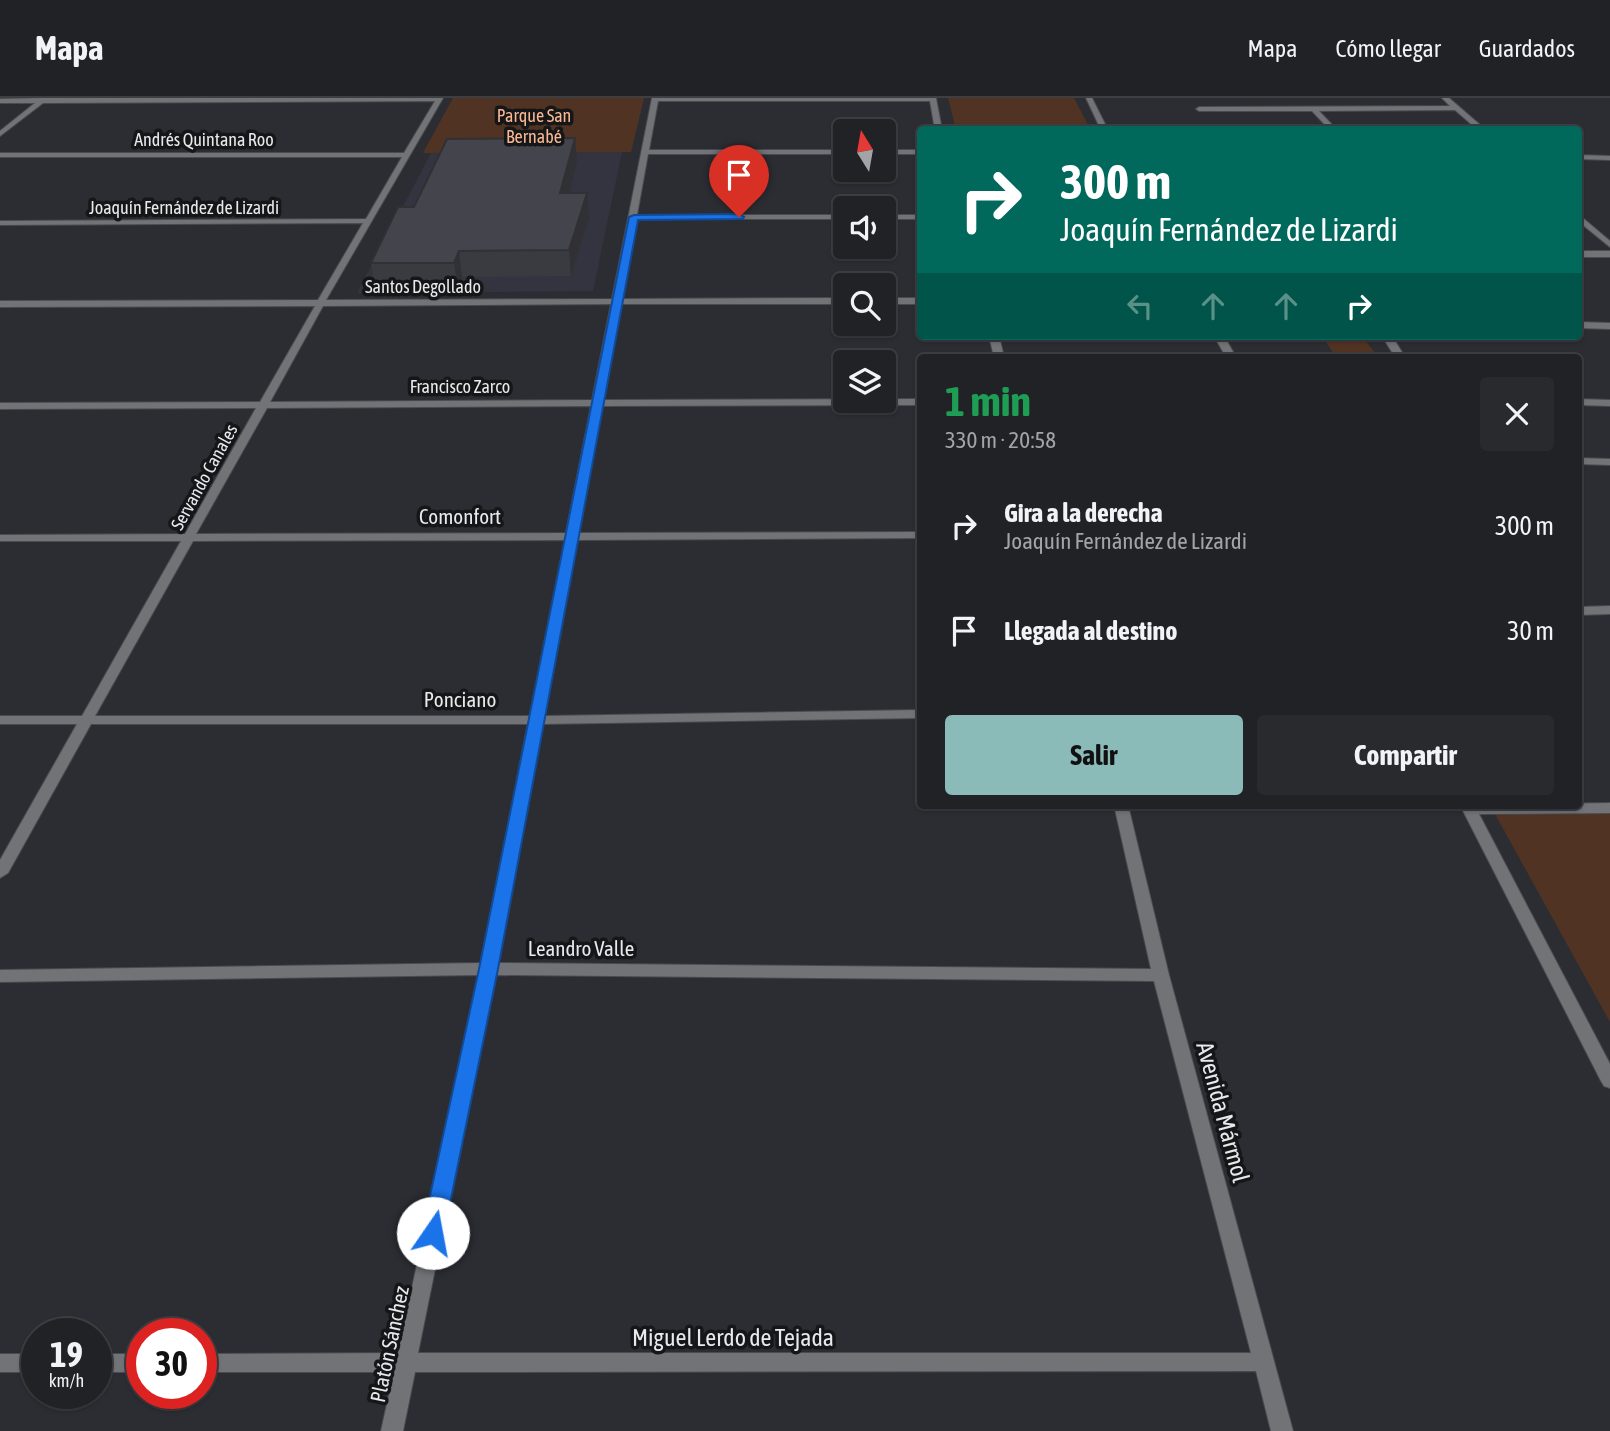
<!DOCTYPE html>
<html lang="es">
<meta charset="utf-8">
<style>
:root{--surface:#212226;--page:#292a2e;--text:#f1f3f6;--muted:#a2a4a7;--line:#3e3f43;--accent:#8bbbb9}
body{margin:0;font-family:"Asap Condensed",sans-serif;background:var(--page);color:var(--text);height:100vh;display:flex;flex-direction:column;font-size:26px;white-space:nowrap}
*{box-sizing:border-box;margin:0}
p{font-size:23px;color:var(--muted)}
.icon{flex:none;width:38px;height:38px;fill:none;stroke:currentColor;stroke-width:2;stroke-linecap:round;stroke-linejoin:round}
.map{position:relative;flex:1;overflow:hidden}
.drawer{position:absolute;left:917px;top:256px;width:665px;height:455px;display:flex;flex-direction:column;background:var(--surface);border-radius:7px;box-shadow:0 2px 5px #0004,0 0 0 2px var(--line)}
.drawer>*{flex:none}
.guide{position:absolute;left:917px;top:28px;width:665px;height:214px;border-radius:7px;box-shadow:0 2px 5px #0004,0 0 0 2px var(--line);background:#00695c;color:#fff;overflow:hidden}
.needle{width:46px;rotate:349deg}
.controls{position:absolute;left:833px;top:21px;display:grid;gap:14px}
.controls a{display:grid;place-items:center;width:63px;height:63px;border-radius:7px;background:var(--surface);box-shadow:0 2px 5px #0004,0 0 0 2px var(--line);font-size:35px}
.speed{position:absolute;left:21px;top:1220px;display:flex;gap:14px;font-size:35px;font-weight:700;text-align:center}
.speed>*{display:grid;place-content:center;width:91px;height:91px;border-radius:50%;background:var(--surface);box-shadow:0 2px 5px #0004,0 0 0 2px var(--line);line-height:1}
.speed small{font-size:18px;font-weight:400}
.speed .limit{border:10px solid #d22;background:#fff;color:#111}
.pin{position:absolute;display:grid;place-items:center;width:60px;height:60px;color:#fff;margin:-72px -30px;border-radius:50% 50% 50% 0;rotate:-45deg;box-shadow:0 0 7px #0007}
.pin .icon{rotate:45deg}
.me{position:absolute;width:77px;margin:-38px;rotate:12deg;stroke-linejoin:round;filter:drop-shadow(0 0 5px #0008)}
.turn{display:flex;align-items:center;gap:24px;height:147px;padding:0 28px;font-size:32px}
.turn .icon{width:91px;height:91px;stroke-width:2.5}
.turn b{display:block;font-size:49px;line-height:60px}
.lanes{display:flex;align-items:center;height:66px;padding:0 28px;background:#0003;justify-content:center;gap:35px;direction:ltr}
.lanes .off{opacity:.35}
.round{display:grid;place-items:center;flex:none;width:74px;height:74px;border-radius:7px;background:var(--page)}
.head{display:flex;align-items:center;justify-content:space-between;height:119px;padding:0 28px}
h1{font-size:42px;font-weight:700;line-height:52px;color:#1e9e55}
.action{display:flex;gap:14px;margin-top:auto;padding:14px 28px}
.action a{flex:1;height:80px;border-radius:7px;background:var(--accent);color:#111;font-size:28px;font-weight:700;line-height:80px;text-align:center}
.action a+a{background:var(--page);color:var(--text)}
ul{padding:0;list-style:none}
li{display:flex;align-items:center;gap:21px;height:105px;padding:0 28px}
li div{flex:1}
li b{display:block;font-size:26px}
li em{font-style:normal}
header{display:flex;align-items:center;gap:42px;box-sizing:border-box;height:98px;padding:0 35px;background:var(--surface);border-bottom:2px solid var(--line)}
header strong{font-size:33px}
nav{display:flex;gap:38px;margin-inline-start:auto;font-size:24px}
.map>svg:first-child{display:block}
.built{fill:#333440}
.green{fill:#513323}
.lines{fill:none;stroke-linecap:round;stroke-linejoin:round}
.minor-casing{stroke:#4a4b51;stroke-width:2}
.minor{fill:#727376;fill-rule:evenodd}
.wall{fill:#3a3b41}
.shaded-wall{fill:#303035}
.building{fill:#44454c;stroke:#303035;stroke-width:2}
.route{fill:#1a73e8;stroke:#114b97;stroke-width:2}
.labels{text-anchor:middle;dominant-baseline:central;stroke-width:7;stroke-linejoin:round;paint-order:stroke}
.far-park-label{font-size:18px;fill:#fab792;stroke:#151618}
.far-street-label{font-size:18px;fill:#e9e9ed;stroke:#151618}
.street-label{font-size:21px;fill:#e9e9ed;stroke:#151618}
.near-street-label{font-size:24px;fill:#e9e9ed;stroke:#151618}
</style>
<header>
<strong>Mapa</strong>
<nav><a>Mapa</a><a>Cómo llegar</a><a>Guardados</a></nav>
</header>
<div class="map">
<svg width="1610" height="1333" viewBox="0 0 1610 1333">
<rect width="100%" height="100%" fill="#2c2d33"/>
<!-- built -->
<path class="built" d="M 622,54 L 593,193 L 357,195 L 431,55 Z"/>
<!-- green -->
<path class="green" d="M 453,0 L 644,0 L 631,54 L 423,55 Z
M 948,0 L 1074,0 L 1090,31 L 956,31 Z
M 1322,238 L 1362,238 L 1378,259 L 1336,259 Z
M 1610,715 L 1610,924 L 1495,716 Z"/>
<g class="lines">
<!-- minor casing -->
<g class="minor-casing">
<path id="minor" d="M 41,0 L 443,0 L 326,202 L 612,201 L 652,0 L 936,0 L 942,32 L 935,32 L 930,3 L 658,3 L 649,52 L 845,52 L 845,56 L 648,56 L 637,117 L 845,117 L 845,121 L 636,121 L 621,201 L 845,200 L 845,206 L 620,206 L 602,302 L 920,301 L 920,307 L 601,308 L 577,435 L 920,434 L 920,440 L 576,442 L 543,618 L 920,612 L 920,620 L 542,626 L 497,865 L 1151,871 L 1114,707 L 1128,707 L 1169,877 L 1293,1333 L 1271,1333 L 1256,1273 L 415,1274 L 403,1333 L 381,1333 L 394,1274 L 201,1274 L 201,1256 L 398,1255 L 479,877 L 0,884 L 0,872 L 481,865 L 528,626 L 91,626 L 8,775 L 0,780 L 0,762 L 77,626 L 0,626 L 0,618 L 82,618 L 181,443 L 0,443 L 0,437 L 185,436 L 256,310 L 0,311 L 0,305 L 260,304 L 315,208 L 0,209 L 0,203 L 318,202 L 363,125 L 0,127 L 0,123 L 366,121 L 402,59 L 0,59 L 0,55 L 404,55 L 435,3 L 43,5 L 0,38 L 0,33 L 35,5 L 0,5 L 0,1 ZM 611,206 L 592,302 L 270,304 L 323,208 ZM 591,308 L 566,435 L 196,436 L 267,310 ZM 565,442 L 530,618 L 95,618 L 193,443 ZM 495,877 L 1154,883 L 1251,1255 L 418,1255 Z
M 1086,0 L 1092,0 L 1108,32 L 1101,32 Z
M 1442,0 L 1449,0 L 1486,32 L 1478,32 L 1455,12 L 1319,13 L 1337,32 L 1330,32 L 1312,13 L 1199,13 L 1196,11 L 1199,9 L 1450,8 Z
M 884,52 L 920,52 L 920,56 L 884,56 Z
M 1578,57 L 1610,58 L 1610,62 L 1578,61 Z
M 1578,116 L 1610,143 L 1610,149 L 1578,123 Z
M 884,117 L 920,117 L 920,121 L 884,121 Z
M 1578,153 L 1610,153 L 1610,159 L 1578,159 Z
M 884,200 L 920,200 L 920,206 L 884,206 Z
M 1578,224 L 1610,225 L 1610,231 L 1578,230 Z
M 989,238 L 999,238 L 1004,259 L 994,259 Z
M 1214,238 L 1224,238 L 1236,259 L 1226,259 Z
M 1382,238 L 1392,238 L 1405,259 L 1395,259 Z
M 1578,301 L 1610,302 L 1610,308 L 1578,307 Z
M 1578,360 L 1610,361 L 1610,367 L 1578,366 Z
M 1610,508 L 1610,516 L 1578,517 L 1578,509 Z
M 1610,705 L 1610,715 L 1479,716 L 1610,966 L 1610,990 L 1604,988 L 1601,983 L 1460,707 Z
M 0,1256 L 37,1256 L 37,1274 L 0,1274 Z
M 96,1256 L 142,1256 L 142,1274 L 96,1274 Z"/>
</g>
<!-- minor -->
<use href="#minor" class="minor"/>
</g>
<!-- wall -->
<path class="wall" d="M 577,64 L 569,95 L 589,120 L 571,178 L 462,179 L 458,191 L 375,191 L 371,165 L 414,109 Z"/>
<!-- shaded-wall -->
<path class="shaded-wall" d="M 575,40 L 577,64 L 563,120 L 560,95 Z
M 587,95 L 589,120 L 571,178 L 569,152 Z
M 459,153 L 462,179 L 458,191 L 454,165 Z"/>
<!-- building -->
<path class="building" d="M 575,40 L 560,95 L 587,95 L 569,152 L 459,153 L 454,165 L 371,165 L 398,109 L 414,109 L 447,41 Z"/>
<!-- route -->
<path class="route" d="M 739,116 L 744,119 L 743,121 L 638,122 L 498,871 L 444,1135 L 441,1141 L 433,1144 L 426,1141 L 422,1135 L 479,871 L 629,119 L 634,117 Z"/>
<g class="labels">
<!-- far-park labels -->
<g class="far-park-label">
<text x="534" y="17">Parque San<tspan x="534" dy="21">Bernabé</tspan></text>
</g>
<!-- far-street labels -->
<g class="far-street-label">
<text x="204" y="41">Andrés Quintana Roo</text>
<text x="184" y="109">Joaquín Fernández de Lizardi</text>
<text x="423" y="188">Santos Degollado</text>
<text x="460" y="288">Francisco Zarco</text>
<text transform="translate(204 379) rotate(-61)">Servando Canales</text>
</g>
<!-- street labels -->
<g class="street-label">
<text x="460" y="418">Comonfort</text>
<text x="460" y="601">Ponciano</text>
<text x="581" y="850">Leandro Valle</text>
<text transform="translate(389 1246) rotate(-78)">Platón Sánchez</text>
</g>
<!-- near-street labels -->
<g class="near-street-label">
<text transform="translate(1223 1014) rotate(75)">Avenida Mármol</text>
<text x="733" y="1239">Miguel Lerdo de Tejada</text>
</g>
</g>
</svg>
<div class="controls">
<a><svg class="needle" viewBox="-14 -14 28 28"><path d="M0-13l5 13h-10z" fill="#e53935"/><path d="M0 13l5-13h-10z" fill="#a2a4a7"/></svg></a>
<a><svg class="icon" aria-label="sound" viewBox="0 0 24 24"><path d="M4 9h4l5-4v14l-5-4H4zM17 9q2 3 0 6"/></svg></a>
<a><svg class="icon" aria-label="search" viewBox="0 0 24 24"><circle cx="10" cy="10" r="6"/><path d="M15 15l6 6"/></svg></a>
<a><svg class="icon" aria-label="layers" viewBox="0 0 24 24"><path d="M12 4l9 5-9 5-9-5zM3 14l9 5 9-5"/></svg></a>
</div>
<div class="speed"><div>19<small>km/h</small></div><div class="limit">30</div></div>
<div class="pin" style="left:739px;top:119px;background:#d93025"><svg class="icon" aria-label="arrive" viewBox="0 0 24 24"><path d="M6 21V4h12l-3 4 3 4H6"/></svg></div>
<svg class="me" style="left:433px;top:1135px" viewBox="-20 -20 40 40"><circle r="19" fill="#fff"/><path d="M0-13L10 11 0 6-10 11z" fill="#1a73e8"/></svg>
<div class="guide">
<div class="turn"><svg class="icon" aria-label="right" viewBox="0 0 24 24"><path d="M7 20v-9h11M14 6l5 5-5 5"/></svg><div><b>300 m</b>Joaquín Fernández de Lizardi</div></div>
<div class="lanes"><svg class="icon off" aria-label="left" viewBox="0 0 24 24"><path d="M17 20v-9H6M10 6l-5 5 5 5"/></svg><svg class="icon off" aria-label="ahead" viewBox="0 0 24 24"><path d="M12 20V5M6 11l6-6 6 6"/></svg><svg class="icon off" aria-label="ahead" viewBox="0 0 24 24"><path d="M12 20V5M6 11l6-6 6 6"/></svg><svg class="icon" aria-label="right" viewBox="0 0 24 24"><path d="M7 20v-9h11M14 6l5 5-5 5"/></svg></div>
</div>
<section class="drawer">
<div class="head"><div><h1>1 min</h1><p>330 m · 20:58</p></div><a class="round"><svg class="icon" aria-label="close" viewBox="0 0 24 24"><path d="M6 6l12 12M18 6L6 18"/></svg></a></div>
<ul>
<li><svg class="icon" aria-label="right" viewBox="0 0 24 24"><path d="M7 20v-9h11M14 6l5 5-5 5"/></svg><div><b>Gira a la derecha</b><p>Joaquín Fernández de Lizardi</p></div><em>300 m</em></li>
<li><svg class="icon" aria-label="arrive" viewBox="0 0 24 24"><path d="M6 21V4h12l-3 4 3 4H6"/></svg><div><b>Llegada al destino</b></div><em>30 m</em></li>
</ul>
<div class="action"><a>Salir</a><a>Compartir</a></div>
</section>
</div>
